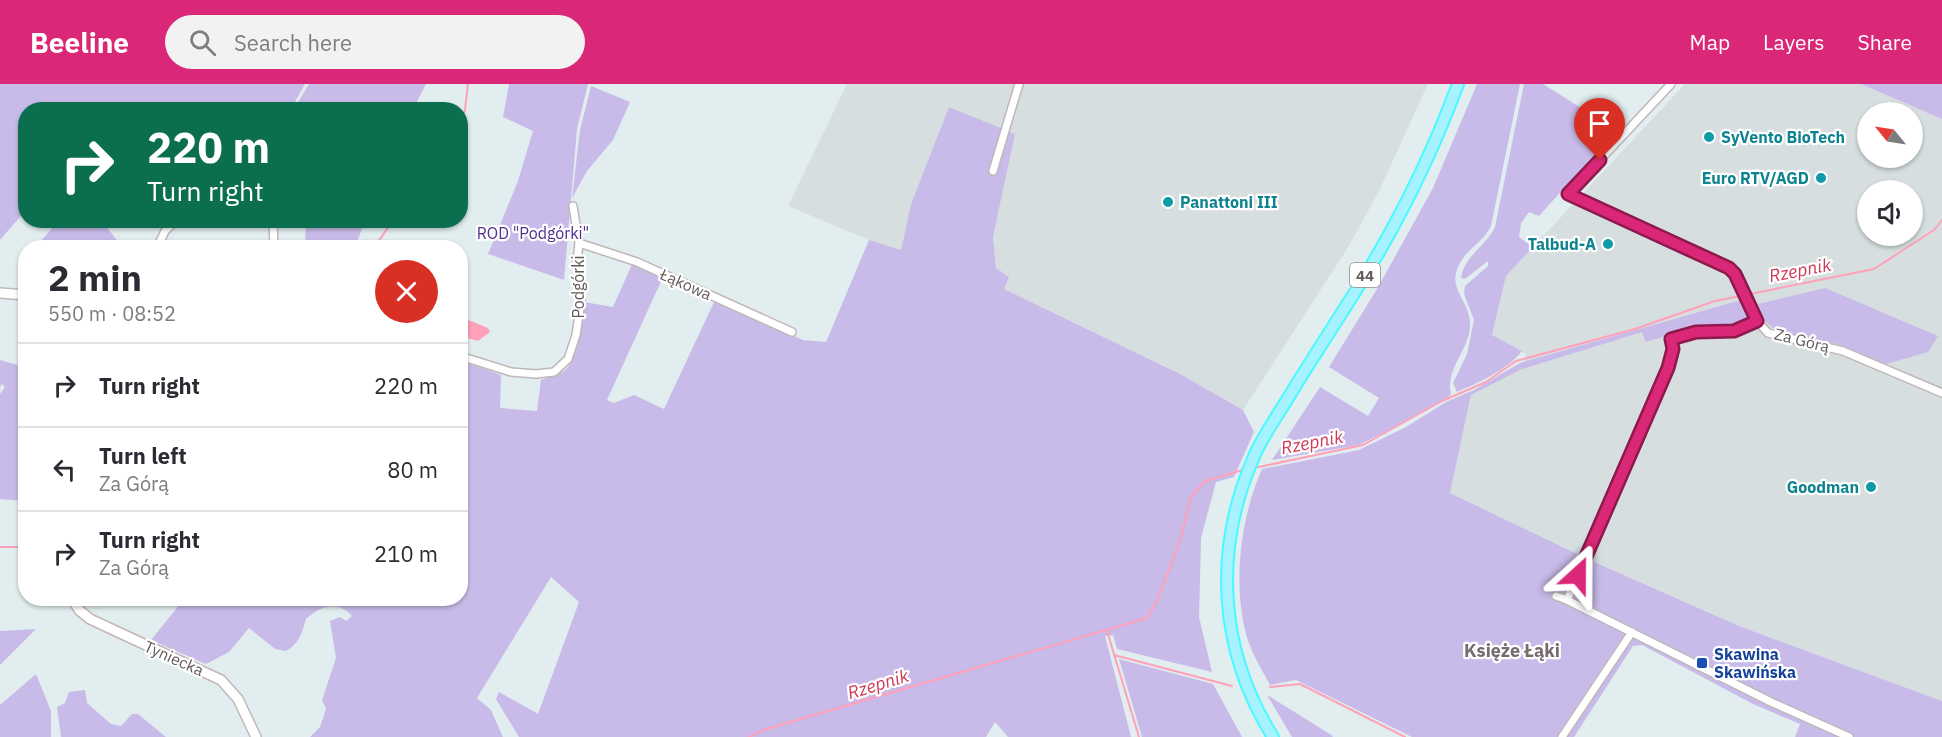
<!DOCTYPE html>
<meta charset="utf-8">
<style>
:root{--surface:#fff;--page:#f2f2f3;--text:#2b2b33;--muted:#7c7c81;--line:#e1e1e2;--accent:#db2777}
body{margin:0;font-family:"IBM Plex Sans",sans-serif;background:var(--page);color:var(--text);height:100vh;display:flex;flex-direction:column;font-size:22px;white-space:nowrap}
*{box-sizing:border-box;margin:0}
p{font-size:20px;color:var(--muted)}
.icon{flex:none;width:33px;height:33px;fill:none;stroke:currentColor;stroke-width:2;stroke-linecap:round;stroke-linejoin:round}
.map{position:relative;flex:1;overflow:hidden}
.drawer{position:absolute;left:18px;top:156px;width:450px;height:366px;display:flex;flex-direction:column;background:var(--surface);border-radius:24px;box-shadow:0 2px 4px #0004}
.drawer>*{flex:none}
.banner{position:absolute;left:18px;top:18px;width:450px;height:126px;border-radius:24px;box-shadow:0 2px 4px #0004;background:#0b6e4f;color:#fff;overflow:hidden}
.needle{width:39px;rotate:300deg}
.tools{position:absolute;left:1857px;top:18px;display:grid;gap:12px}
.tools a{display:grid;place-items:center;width:66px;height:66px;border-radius:50%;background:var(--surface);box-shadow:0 2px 4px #0004;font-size:30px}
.pin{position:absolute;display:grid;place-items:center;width:51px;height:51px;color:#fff;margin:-62px -26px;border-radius:50% 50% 50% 0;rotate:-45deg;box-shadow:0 0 6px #0007}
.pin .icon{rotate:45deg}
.me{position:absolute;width:66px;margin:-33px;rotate:24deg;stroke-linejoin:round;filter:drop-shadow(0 0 4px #0008)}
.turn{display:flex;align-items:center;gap:21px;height:126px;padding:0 30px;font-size:27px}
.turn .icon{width:78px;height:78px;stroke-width:2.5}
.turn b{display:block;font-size:42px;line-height:51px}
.round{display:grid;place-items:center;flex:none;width:63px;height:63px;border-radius:32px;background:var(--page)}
.head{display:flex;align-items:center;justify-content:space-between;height:102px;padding:0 30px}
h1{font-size:36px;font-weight:700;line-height:45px}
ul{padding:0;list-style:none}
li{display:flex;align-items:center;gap:18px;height:84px;padding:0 30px;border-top:2px solid var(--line)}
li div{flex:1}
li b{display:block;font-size:22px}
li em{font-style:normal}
header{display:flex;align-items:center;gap:36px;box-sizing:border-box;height:84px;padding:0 30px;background:var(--accent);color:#fff}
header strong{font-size:28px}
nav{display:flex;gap:33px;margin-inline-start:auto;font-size:21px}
.search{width:420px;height:54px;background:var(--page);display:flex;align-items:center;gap:15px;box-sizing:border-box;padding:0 21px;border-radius:33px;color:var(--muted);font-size:22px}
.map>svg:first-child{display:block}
.industrial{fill:#d6dedf;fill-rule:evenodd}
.green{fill:#c9bbe9}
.water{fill:#ffa1b9}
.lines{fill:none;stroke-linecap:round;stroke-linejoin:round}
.stream{stroke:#ffa1b9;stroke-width:2}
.street-casing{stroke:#bfb7b8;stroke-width:10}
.secondary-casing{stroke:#c2b7b8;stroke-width:12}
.primary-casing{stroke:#4bf9fe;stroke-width:14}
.street{stroke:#fff;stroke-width:7}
.secondary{stroke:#fff;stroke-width:9}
.primary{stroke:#a6f2ff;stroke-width:10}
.route-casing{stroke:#8e194d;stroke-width:15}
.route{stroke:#db2777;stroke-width:10}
.culture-dot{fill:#0f9aa8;stroke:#fff;stroke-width:2}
.transit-dot{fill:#1a4fb4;stroke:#fff;stroke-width:2}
.labels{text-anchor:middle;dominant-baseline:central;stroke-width:4.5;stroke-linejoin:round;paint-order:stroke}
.shield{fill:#fff;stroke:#928c8c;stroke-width:1.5}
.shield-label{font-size:15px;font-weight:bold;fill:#645a5b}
.culture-label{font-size:16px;font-weight:bold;fill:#0d838f;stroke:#fff;text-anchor:end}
.park-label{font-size:16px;fill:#502f8e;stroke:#fff}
.street-label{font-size:16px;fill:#645a5b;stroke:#fff}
.transit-label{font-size:16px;font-weight:bold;fill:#164399;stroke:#fff;text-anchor:start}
.water-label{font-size:18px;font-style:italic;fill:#cd3954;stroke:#fff}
.neighbourhood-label{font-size:18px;font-weight:bold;fill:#766b6d;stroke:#fff}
</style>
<header>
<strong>Beeline</strong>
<div class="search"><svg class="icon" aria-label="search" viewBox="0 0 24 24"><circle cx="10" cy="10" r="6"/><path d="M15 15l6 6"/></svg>Search here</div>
<nav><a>Map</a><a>Layers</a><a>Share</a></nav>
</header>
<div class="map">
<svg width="1942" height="653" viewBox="0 0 1942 653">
<rect width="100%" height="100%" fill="#e1edee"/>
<!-- industrial -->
<path class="industrial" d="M 847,0 L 1428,0 L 1379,107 L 1347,165 L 1243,326 L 1180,290 L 1004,205 L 996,184 L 993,153 L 1015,50 L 949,24 L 911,120 L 901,166 L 869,156 L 788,122 Z
M 1685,0 L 1861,0 L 1942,35 L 1942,617 L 1739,542 L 1592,477 L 1450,409 L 1471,311 L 1522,285 L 1526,270 L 1492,251 L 1506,192 ZM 1868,28 L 1912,28 L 1912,74 L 1868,74 ZM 1868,106 L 1912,106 L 1912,152 L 1868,152 Z"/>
<!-- green -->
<path class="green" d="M 0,0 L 305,0 L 291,25 L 26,26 L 25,127 L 0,156 Z
M 309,0 L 426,0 L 413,25 L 294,25 Z
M 509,0 L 588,0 L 577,45 L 564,196 L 488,170 L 518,97 L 533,47 L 503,33 Z
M 1477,0 L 1520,0 L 1491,142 C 1484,158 1466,165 1459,181 C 1448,203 1465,213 1469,232 C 1476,262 1444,281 1451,311 L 1405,338 L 1359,361 L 1272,376 L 1320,303 L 1368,332 L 1379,314 L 1329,283 L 1377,205 L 1433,104 Z
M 1524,0 L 1543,0 L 1616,46 L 1539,132 L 1529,128 L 1521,139 L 1519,153 L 1533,163 L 1506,192 L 1492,251 L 1522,267 C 1506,287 1479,298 1457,308 L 1453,299 L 1467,270 L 1474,236 L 1464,210 L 1465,202 L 1488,182 L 1488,177 L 1465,195 L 1461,194 C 1464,172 1486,162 1495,143 Z
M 1861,0 L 1942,0 L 1942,35 Z
M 591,2 L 630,18 L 613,56 L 587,87 L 572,114 L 580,46 Z
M 949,23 L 1015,50 L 993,153 L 996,184 L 1009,193 L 1004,205 L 1180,290 L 1243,326 L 1254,348 L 1234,393 L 1216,398 L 1201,454 L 1199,533 L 1212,588 L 1117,565 L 1113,551 L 1105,552 L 1131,653 L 1008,653 L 995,638 L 986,653 L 519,653 L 496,615 L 499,608 L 538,630 L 579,518 L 551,493 L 477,614 L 491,626 L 503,653 L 310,653 L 320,643 L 326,625 L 322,616 L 336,574 L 330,537 L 340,533 L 346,537 L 352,532 C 337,516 321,522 306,535 C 302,549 299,560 286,567 L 275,565 L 249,544 L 229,568 L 206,580 L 151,556 L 184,515 L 460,514 L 461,277 L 501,291 L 500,324 L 537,327 L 541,296 C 548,293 557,291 564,287 C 578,278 582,235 584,218 L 613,223 L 633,178 L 663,193 L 607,316 L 614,319 L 634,311 L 664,325 L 715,216 L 803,256 L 826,258 L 869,156 L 901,166 L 911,120 Z
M 58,137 L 102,137 L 119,159 L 115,163 L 36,163 Z
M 306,137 L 306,136 L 365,137 L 355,163 L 305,163 Z
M 1825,204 L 1938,252 L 1928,268 L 1886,280 L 1837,260 L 1777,247 L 1765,237 L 1758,220 Z
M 1741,216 L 1749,228 L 1742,241 L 1730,244 L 1703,241 L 1646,258 L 1642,248 L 1522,285 L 1471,311 L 1450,409 L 1592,477 L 1739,542 L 1942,617 L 1942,653 L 1795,653 L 1800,640 L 1753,620 L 1642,561 L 1633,562 L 1574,653 L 1412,653 L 1296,596 L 1270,601 C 1261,584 1249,565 1245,546 C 1233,496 1241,432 1262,385 L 1359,366 L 1406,343 L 1446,318 L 1474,306 L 1520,279 Z
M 0,276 L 25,283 L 25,417 L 0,415 L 0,310 L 5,303 L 2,300 L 0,303 Z
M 36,545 L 0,581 L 0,547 Z
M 1119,575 L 1213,600 L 1242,653 L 1142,653 Z
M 36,590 L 51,627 L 51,653 L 0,653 L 0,621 Z
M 85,606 L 87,619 L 111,640 L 121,642 L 132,630 L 138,630 L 166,653 L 61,653 L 57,623 L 65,619 L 69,608 Z
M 1267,611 L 1333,652 L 1332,653 L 1292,653 Z"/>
<!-- water -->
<path class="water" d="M 461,233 L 488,244 L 490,248 L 478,257 L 461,252 Z"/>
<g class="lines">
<!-- stream -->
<path class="stream" d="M 460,37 L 465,26 L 468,0
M 374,164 L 393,136
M 1254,384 L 1363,361 L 1442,317 L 1486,298 L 1516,277 L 1635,245 L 1715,217 L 1874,185 L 1934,146 L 1942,136
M 0,463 L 26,463
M 1107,547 L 1139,653
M 1114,571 L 1232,602
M 1270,603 L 1300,600 L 1405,653
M 749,653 L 763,646 L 1147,534 L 1157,517 L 1181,454 L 1190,414 L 1205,397 L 1246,385"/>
<!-- street casing -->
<g class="street-casing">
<path id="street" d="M 1671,0 L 1568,110 L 1729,184 L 1735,190 L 1757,237 L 1768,249 L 1843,267 L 1942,309
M 993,87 L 1019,0
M 273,136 L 274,164
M 579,159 L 637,178 L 792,248
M 157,164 L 165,147 L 177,136
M 1757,237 L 1734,247 L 1696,248 L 1671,255 L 1673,265 L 1668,284 L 1567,516 L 1771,618 L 1849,653
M 460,272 L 511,288 L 536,290 L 554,288 L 568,275 L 576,251 L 581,217 L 577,177 L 579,159 L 573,122
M 1556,512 L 1567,516
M 1562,653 L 1632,548"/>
</g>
<!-- secondary casing -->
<g class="secondary-casing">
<path id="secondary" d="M 0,209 L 26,211
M 72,514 L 79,526 L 90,535 L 221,596 L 238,615 L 256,653"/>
</g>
<!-- primary casing -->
<g class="primary-casing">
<path id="primary" d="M 1273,653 C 1219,567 1213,467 1253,375 C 1261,355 1274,337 1285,319 C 1309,279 1335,240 1360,200 C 1399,137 1432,70 1458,0"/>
</g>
<!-- street -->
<use href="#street" class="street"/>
<!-- secondary -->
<use href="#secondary" class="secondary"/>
<!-- primary -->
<use href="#primary" class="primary"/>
</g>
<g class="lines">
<!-- route casing -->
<g class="route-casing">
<path id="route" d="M 1578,491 L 1668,284 L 1673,265 L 1671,255 L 1696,248 L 1734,247 L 1757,237 L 1735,190 L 1729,184 L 1568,110 L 1600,76"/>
</g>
<!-- route -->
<use href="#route" class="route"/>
</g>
<!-- markers -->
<g class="culture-dot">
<circle cx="1709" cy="53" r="6"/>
<circle cx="1821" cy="94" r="6"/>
<circle cx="1168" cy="118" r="6"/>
<circle cx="1608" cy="160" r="6"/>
<circle cx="1871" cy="403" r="6"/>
</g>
<rect class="transit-dot" x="1696" y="573" width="12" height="12" rx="3"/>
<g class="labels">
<!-- shield labels -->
<rect class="shield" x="1350" y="179" width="30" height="24" rx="4.5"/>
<g class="shield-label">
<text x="1365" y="191">44</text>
</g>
<!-- culture labels -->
<g class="culture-label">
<text x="1721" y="53" text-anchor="start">SyVento BioTech</text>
<text x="1809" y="94">Euro RTV/AGD</text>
<text x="1180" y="118" text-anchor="start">Panattoni III</text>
<text x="1596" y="160">Talbud-A</text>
<text x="1859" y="403">Goodman</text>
</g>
<!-- park labels -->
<g class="park-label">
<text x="533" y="149">ROD "Podgórki"</text>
</g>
<!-- street labels -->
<g class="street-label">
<text transform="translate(686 200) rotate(24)">Łąkowa</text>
<text transform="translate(578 203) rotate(-90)">Podgórki</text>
<text transform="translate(1802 256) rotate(14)">Za Górą</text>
<text transform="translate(174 574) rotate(24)">Tyniecka</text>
</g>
<!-- transit labels -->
<g class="transit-label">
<text x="1714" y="570">Skawina<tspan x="1714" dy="18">Skawińska</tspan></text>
</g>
<!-- water labels -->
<g class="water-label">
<text transform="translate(1800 186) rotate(-11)">Rzepnik</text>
<text transform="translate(1312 358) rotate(-11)">Rzepnik</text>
<text transform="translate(878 600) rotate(-17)">Rzepnik</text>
</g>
<!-- neighbourhood labels -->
<g class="neighbourhood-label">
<text x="1512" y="566">Księże Łąki</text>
</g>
</g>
</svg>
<div class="tools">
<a><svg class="needle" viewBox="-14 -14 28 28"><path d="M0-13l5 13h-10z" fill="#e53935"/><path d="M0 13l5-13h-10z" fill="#7c7c81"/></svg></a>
<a><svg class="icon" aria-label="sound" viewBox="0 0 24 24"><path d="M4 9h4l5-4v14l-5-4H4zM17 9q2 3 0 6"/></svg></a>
</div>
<div class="pin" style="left:1600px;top:76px;background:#d93025"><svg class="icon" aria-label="arrive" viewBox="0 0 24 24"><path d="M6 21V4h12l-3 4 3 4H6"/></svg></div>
<svg class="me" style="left:1578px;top:491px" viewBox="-20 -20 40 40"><path d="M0-17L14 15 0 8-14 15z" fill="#db2777" stroke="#fff" stroke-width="4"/></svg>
<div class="banner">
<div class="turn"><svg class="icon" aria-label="right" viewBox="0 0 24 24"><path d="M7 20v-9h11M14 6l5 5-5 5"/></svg><div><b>220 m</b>Turn right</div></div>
</div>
<section class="drawer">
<div class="head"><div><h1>2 min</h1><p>550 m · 08:52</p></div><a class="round" style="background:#d93025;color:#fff"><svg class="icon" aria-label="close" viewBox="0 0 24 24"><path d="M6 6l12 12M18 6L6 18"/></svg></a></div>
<ul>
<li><svg class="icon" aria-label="right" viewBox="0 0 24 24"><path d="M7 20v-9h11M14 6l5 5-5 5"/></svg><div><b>Turn right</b></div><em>220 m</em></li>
<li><svg class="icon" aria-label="left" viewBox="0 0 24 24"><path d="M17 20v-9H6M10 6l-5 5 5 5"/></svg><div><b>Turn left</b><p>Za Górą</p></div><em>80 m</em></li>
<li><svg class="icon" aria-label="right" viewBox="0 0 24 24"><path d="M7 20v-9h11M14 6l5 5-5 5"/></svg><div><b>Turn right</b><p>Za Górą</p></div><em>210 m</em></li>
</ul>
</section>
</div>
